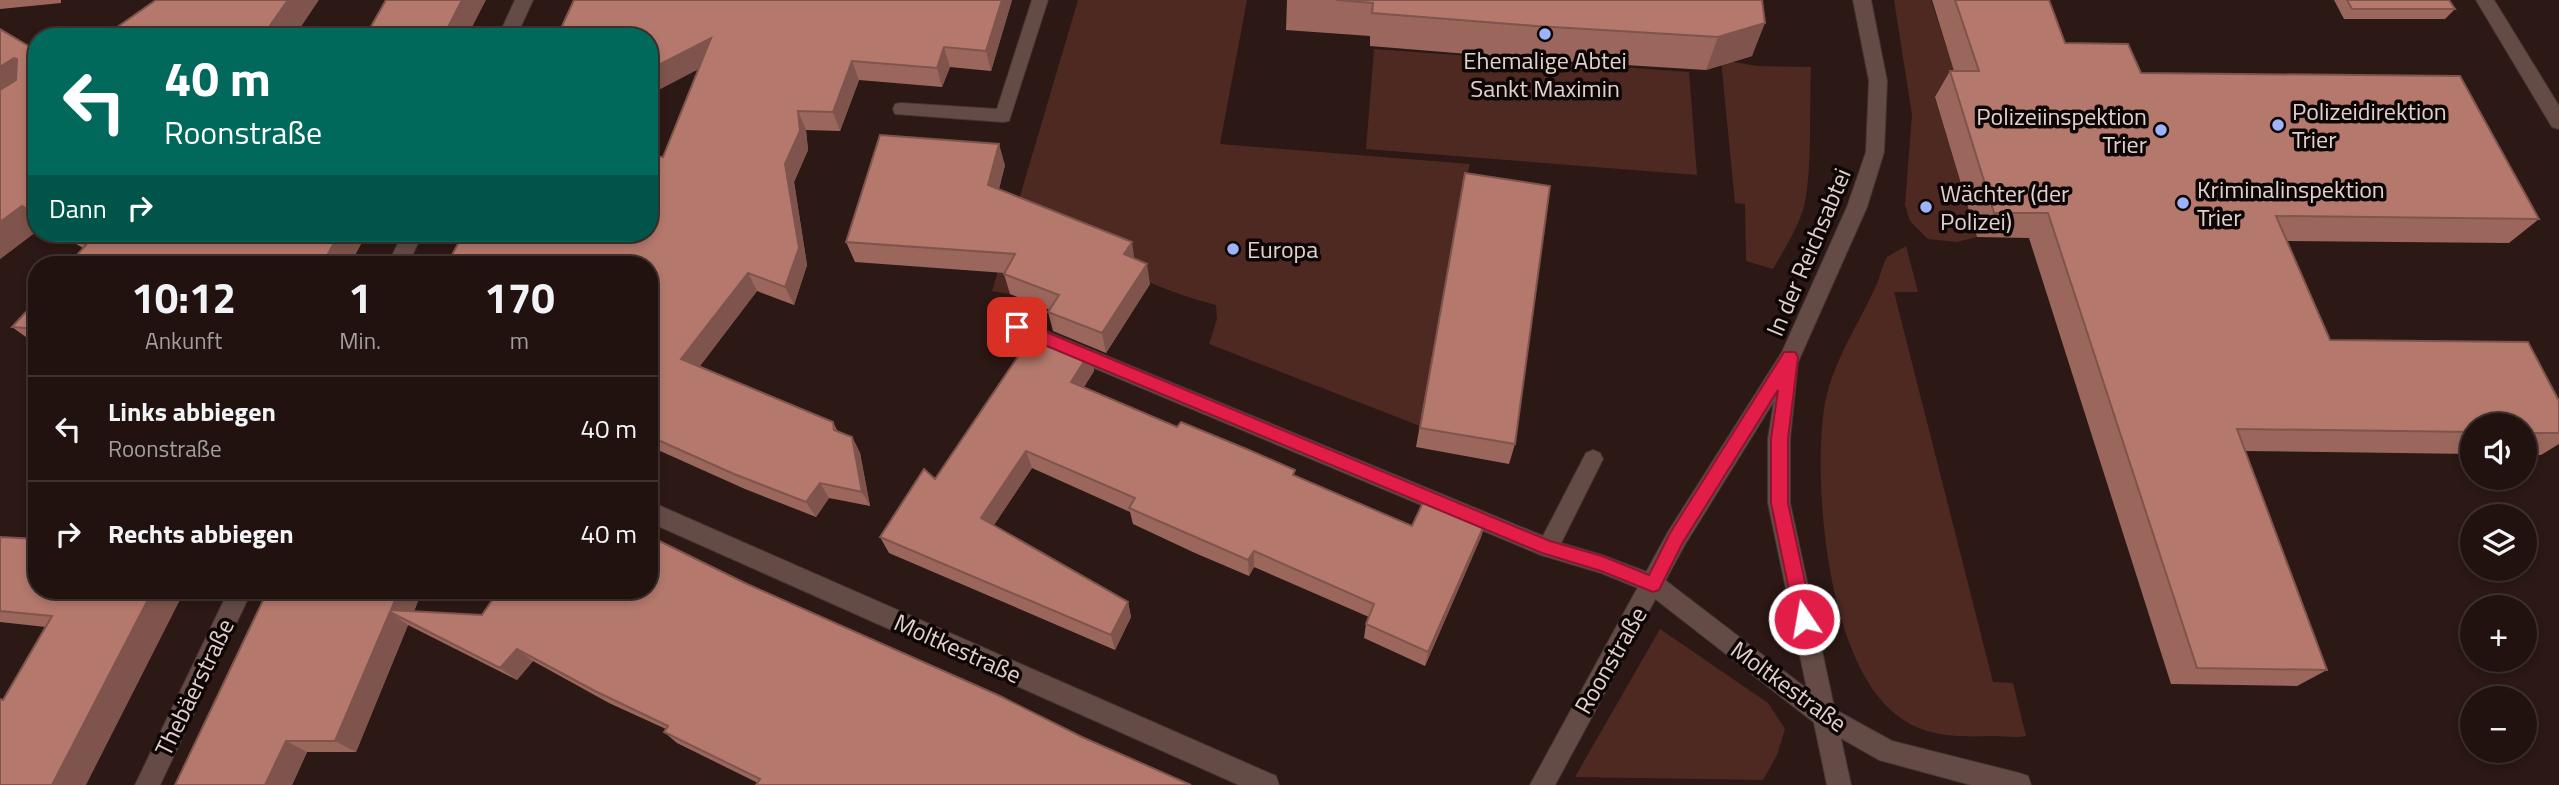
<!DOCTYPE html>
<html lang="de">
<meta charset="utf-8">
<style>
:root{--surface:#21120f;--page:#2d201d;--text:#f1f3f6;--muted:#a29e9e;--line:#3e322f}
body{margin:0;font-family:"Titillium Web",sans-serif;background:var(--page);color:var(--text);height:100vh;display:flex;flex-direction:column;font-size:26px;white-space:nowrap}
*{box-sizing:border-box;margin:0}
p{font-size:23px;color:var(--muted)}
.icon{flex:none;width:38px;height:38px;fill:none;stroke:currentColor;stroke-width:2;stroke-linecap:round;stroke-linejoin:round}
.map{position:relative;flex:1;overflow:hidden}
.drawer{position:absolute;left:28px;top:256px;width:630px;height:343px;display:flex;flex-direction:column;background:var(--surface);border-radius:28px;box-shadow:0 4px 10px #0003,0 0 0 2px var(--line)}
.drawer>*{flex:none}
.top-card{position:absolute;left:28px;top:28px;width:630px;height:214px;border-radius:28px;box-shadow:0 4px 10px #0003,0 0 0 2px var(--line);background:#00695c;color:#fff;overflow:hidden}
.fabs{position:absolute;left:2460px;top:413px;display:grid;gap:14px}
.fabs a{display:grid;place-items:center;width:77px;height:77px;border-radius:50%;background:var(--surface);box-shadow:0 4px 10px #0003,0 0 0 2px var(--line);font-size:35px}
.pin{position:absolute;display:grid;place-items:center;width:60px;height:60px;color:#fff;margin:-30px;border-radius:14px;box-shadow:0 4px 10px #0006}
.me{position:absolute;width:77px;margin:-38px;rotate:348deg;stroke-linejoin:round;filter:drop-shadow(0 0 5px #0008)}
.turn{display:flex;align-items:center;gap:24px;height:147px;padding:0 21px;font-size:32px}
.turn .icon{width:91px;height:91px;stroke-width:2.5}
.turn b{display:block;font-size:49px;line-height:60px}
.then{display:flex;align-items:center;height:66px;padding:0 21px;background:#0003;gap:14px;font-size:26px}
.eta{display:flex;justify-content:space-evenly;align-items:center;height:119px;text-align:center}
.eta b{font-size:42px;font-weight:700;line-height:49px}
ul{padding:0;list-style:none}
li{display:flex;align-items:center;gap:21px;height:105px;padding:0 21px;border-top:2px solid var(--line)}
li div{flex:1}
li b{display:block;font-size:26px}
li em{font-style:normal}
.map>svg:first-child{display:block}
.green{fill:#4e2922}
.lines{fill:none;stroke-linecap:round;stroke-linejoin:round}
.service-casing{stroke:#453533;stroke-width:2}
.minor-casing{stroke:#453533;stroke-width:2}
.secondary-casing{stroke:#453533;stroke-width:2}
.service{fill:#644b46;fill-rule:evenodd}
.minor{fill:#644b46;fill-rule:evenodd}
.secondary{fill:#644b46;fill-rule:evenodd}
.wall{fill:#9b675d}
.shaded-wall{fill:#7e544c}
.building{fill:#b4786c;stroke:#7e544c;stroke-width:2}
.route{fill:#e11d48;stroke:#92132f;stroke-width:2}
.poi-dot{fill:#9db4fd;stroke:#0e0605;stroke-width:2.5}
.labels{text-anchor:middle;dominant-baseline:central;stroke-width:7;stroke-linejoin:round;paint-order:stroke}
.poi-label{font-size:24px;fill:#e0d1ce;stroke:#0e0605;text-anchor:start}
.street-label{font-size:24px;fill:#e0d1ce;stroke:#0e0605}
</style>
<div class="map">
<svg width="2559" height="785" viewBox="0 0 2559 785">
<rect width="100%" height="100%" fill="#2c1814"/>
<!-- green -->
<path class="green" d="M 1078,0 L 1247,0 L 1220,144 L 1470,164 L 1461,196 L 1420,426 L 1209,344 L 1217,319 L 1216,305 C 1154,290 1101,259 1046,228 L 1010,294 L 992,291 Z
M 1894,0 L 1931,0 L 1963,98 L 1935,98 L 1977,237 L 1957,242 L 1928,239 L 1910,221 L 1905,205 L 1912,115 Z
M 1374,49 L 1689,72 L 1697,175 L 1366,149 Z
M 1721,60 L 1757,66 L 1811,67 C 1809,106 1813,175 1803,210 C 1796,231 1784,250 1773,269 L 1746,261 L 1745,204 L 1735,203 Z
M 1906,246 L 1918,292 L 1894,292 L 1993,682 L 2013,683 L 2026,736 C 2015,738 2004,736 1994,736 C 1957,737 1923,738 1893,712 C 1828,656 1813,490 1824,409 C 1830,366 1858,325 1876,286 C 1880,277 1882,266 1887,257 Z
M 1660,629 L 1768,703 L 1785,729 L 1777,755 L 1763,780 L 1575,777 Z"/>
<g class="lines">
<!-- service casing -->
<g class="service-casing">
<path id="service" d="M 1032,0 L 1048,0 L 1009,121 L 1003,122 L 895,114 L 893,109 L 895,104 L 901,103 L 997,109 Z
M 1017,319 L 1543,536 L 1586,453 L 1593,450 L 1600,453 L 1603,459 L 1561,543 L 1602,555 L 1660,577 L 1663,584 L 1660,591 L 1653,594 L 1601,573 L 1541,555 L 1010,333 L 1008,327 L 1010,321 Z"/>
</g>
<!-- minor casing -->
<g class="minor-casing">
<path id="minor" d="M 515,0 L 533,0 L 516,37 L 498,37 Z
M 2476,0 L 2494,0 L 2559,106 L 2559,129 L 2552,127 Z
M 403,233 L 423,233 L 408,264 L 388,264 Z
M 649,501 L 1276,776 L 1279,785 L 1239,785 L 649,522 Z
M 1653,573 L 1661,577 L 1832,708 L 1892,741 L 2019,773 L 2028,776 L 2031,785 L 1971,785 L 1879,760 L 1816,724 L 1645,591 L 1642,584 L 1645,577 Z
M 229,590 L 252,590 L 160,785 L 135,785 Z"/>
</g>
<!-- secondary casing -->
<g class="secondary-casing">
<path id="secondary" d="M 1853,0 L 1871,0 L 1887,81 L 1884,152 L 1867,207 L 1798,362 L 1790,439 L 1790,503 L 1851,785 L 1827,785 L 1768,503 L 1768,439 L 1774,401 L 1684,546 L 1555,785 L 1530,785 L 1668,532 L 1782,352 L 1847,207 L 1866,152 L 1869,81 Z"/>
</g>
<!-- service -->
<use href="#service" class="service"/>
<!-- minor -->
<use href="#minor" class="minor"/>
<!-- secondary -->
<use href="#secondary" class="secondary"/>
</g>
<!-- wall -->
<path class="wall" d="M 0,0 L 61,0 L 61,3 L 0,9 Z
M 1012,0 L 991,71 L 950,67 L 942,87 L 859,80 L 840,131 L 806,130 L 808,150 L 794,182 L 807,265 L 794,305 L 757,291 L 700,366 L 833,422 L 838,432 L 852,437 L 860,453 L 870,506 L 829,498 L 816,517 L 745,489 L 649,446 L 649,264 L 663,157 L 699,69 L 649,37 Z
M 1287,0 L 1762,0 L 1752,56 L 1706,70 L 1529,59 L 1370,46 L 1370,36 L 1286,30 Z
M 1932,0 L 2049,0 L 2065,43 L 2141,73 L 2539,219 L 2509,243 L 2287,241 L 2330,340 L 2559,401 L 2559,444 L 2541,455 L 2525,455 L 2525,425 L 2473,425 L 2473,454 L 2245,451 L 2327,670 L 2297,686 L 2171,684 L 2029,238 L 1977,237 L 1935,97 L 1950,71 L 1954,71 Z
M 2334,0 L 2449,0 L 2455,9 L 2445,19 L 2344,19 Z
M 0,29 L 37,51 L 37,231 L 0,259 Z
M 1005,165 L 999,189 L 1134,258 L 1150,284 L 1106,353 L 1053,331 L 1048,312 L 1050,310 L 1010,294 L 1004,274 L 1005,273 L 855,262 L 846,242 Z
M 1465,173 L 1515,444 L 1509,464 L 1416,447 Z
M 57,233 L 367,233 L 350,264 L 69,264 L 83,248 Z
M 37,300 L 37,345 L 12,327 Z
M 1090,352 L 1094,371 L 1084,387 L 1412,526 L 1486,521 L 1481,537 L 1425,666 L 1364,638 L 1366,624 L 1369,617 L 1254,567 L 1249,576 L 1195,553 L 1133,524 L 1130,512 L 1032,468 L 994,525 L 1128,602 L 1131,617 L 1115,650 L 889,553 L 880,537 Z
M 0,537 L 185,590 L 3,700 L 46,627 L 0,622 Z
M 747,584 L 1000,696 L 758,783 L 677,743 L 664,732 L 666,729 L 609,703 L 533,661 L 517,680 L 408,625 L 356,752 L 307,752 L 292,785 L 175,785 L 268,590 L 420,596 L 414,611 L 482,615 Z"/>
<!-- shaded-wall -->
<path class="shaded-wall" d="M 288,0 L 319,0 L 294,37 L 262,37 Z
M 462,0 L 486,0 L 467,37 L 443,37 Z
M 1002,0 L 1012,0 L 991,71 L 986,51 Z
M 1765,23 L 1752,56 L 1706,70 L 1718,37 Z
M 711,38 L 720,58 L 649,95 L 649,70 Z
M 944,47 L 950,67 L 942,87 L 937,68 Z
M 14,58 L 36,79 L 0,102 L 0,67 Z
M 852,61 L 859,80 L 840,131 L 833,112 Z
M 798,111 L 806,130 L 808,150 L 794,182 L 807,265 L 794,305 L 785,287 L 785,164 Z
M 999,144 L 1005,165 L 994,206 L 988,185 Z
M 22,206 L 37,218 L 37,231 L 0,259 L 0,222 Z
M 340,233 L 367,233 L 350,264 L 322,264 Z
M 1132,242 L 1135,263 L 1124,254 Z
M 1147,264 L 1150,284 L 1106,353 L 1102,333 Z
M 748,273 L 757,291 L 693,375 L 681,359 Z
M 1090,352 L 1094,371 L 1075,400 L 1071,382 Z
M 852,437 L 860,453 L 870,506 L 862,492 Z
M 1026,451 L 1032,468 L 988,534 L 981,518 Z
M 820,483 L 829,498 L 816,517 L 806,502 Z
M 1486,521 L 1481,537 L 1425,666 L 1428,652 Z
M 1254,551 L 1254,567 L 1249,576 L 1248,560 Z
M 153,590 L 185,590 L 86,785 L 52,785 Z
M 399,590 L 413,590 L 420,596 L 410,622 L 391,610 Z
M 1128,602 L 1131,617 L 1115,650 L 1111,635 Z
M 390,612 L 408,625 L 356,752 L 335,741 Z
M 517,649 L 533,661 L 517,680 L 500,668 Z
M 286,741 L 307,752 L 292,785 L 265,785 Z"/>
<!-- building -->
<path class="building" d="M 156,0 L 288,0 L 262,37 L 103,37 Z
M 386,0 L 462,0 L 443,37 L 365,37 Z
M 574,0 L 1002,0 L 986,51 L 944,47 L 937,68 L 852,61 L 833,112 L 798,111 L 800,131 L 785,164 L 799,248 L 785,287 L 748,273 L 681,359 L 833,422 L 834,430 L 852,437 L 862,492 L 820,483 L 806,502 L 734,474 L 649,436 L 649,264 L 447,264 L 459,242 L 465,242 L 469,233 L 649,233 L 649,156 L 663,157 L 711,38 L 649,70 L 649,37 L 557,37 Z
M 1336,0 L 1762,0 L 1765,23 L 1718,37 L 1536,26 L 1372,13 L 1373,3 Z
M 1955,0 L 2049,0 L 2065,43 L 2128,44 L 2141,73 L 2460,76 L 2539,219 L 2276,216 L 2330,340 L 2528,342 L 2559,401 L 2559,433 L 2525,433 L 2525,425 L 2473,425 L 2473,432 L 2237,429 L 2327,670 L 2197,668 L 2048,213 L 1994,213 L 1950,71 L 1979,71 Z
M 2347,0 L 2449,0 L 2455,9 L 2352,9 Z
M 0,29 L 37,51 L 37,215 L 22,206 L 0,222 L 0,90 L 16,80 L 17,59 L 14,58 L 0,67 Z
M 880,135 L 999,144 L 988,185 L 1132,242 L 1124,254 L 1147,264 L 1102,333 L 1048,312 L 1059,295 L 1004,274 L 1015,254 L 846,242 Z
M 1465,173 L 1550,186 L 1515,444 L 1420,428 Z
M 66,233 L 340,233 L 322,264 L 69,264 L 86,245 Z
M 37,300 L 37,329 L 12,327 Z
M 1036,330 L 1090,352 L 1071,382 L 1177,427 L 1181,422 L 1249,450 L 1295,470 L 1293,475 L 1412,526 L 1426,496 L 1486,521 L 1428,652 L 1366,624 L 1374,604 L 1254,551 L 1248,560 L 1193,536 L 1129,508 L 1135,498 L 1026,451 L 981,518 L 1128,602 L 1111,635 L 880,537 L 924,469 L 935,479 Z
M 649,536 L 747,584 L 1000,696 L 1082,737 L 1191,785 L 756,785 L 760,779 L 664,732 L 668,726 L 595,691 L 517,649 L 500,668 L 390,612 L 335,741 L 286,741 L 265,785 L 175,785 L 268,590 L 399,590 L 391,610 L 482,615 L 499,590 L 649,590 Z
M 0,537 L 37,539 L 37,590 L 153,590 L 52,785 L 0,785 L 0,699 L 3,700 L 52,616 L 0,611 Z"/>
<!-- route -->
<path class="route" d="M 1017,320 L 1550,541 L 1602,556 L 1649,575 L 1670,533 L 1784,352 L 1795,352 L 1798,357 L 1788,439 L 1788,503 L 1813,619 L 1810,625 L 1804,627 L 1798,625 L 1795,619 L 1771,503 L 1771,439 L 1778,390 L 1682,544 L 1659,590 L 1653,592 L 1601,571 L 1542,553 L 1011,331 L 1009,327 Z"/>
<!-- markers -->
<g class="poi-dot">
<circle cx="1545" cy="34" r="7"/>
<circle cx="2278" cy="125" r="7"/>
<circle cx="2161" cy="130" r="7"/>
<circle cx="2183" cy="203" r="7"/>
<circle cx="1926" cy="207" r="7"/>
<circle cx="1233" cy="249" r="7"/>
</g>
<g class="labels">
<!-- poi labels -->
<g class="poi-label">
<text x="1545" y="60" text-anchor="middle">Ehemalige Abtei<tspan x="1545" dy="28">Sankt Maximin</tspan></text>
<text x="2292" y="111">Polizeidirektion<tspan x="2292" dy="28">Trier</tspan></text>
<text x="2147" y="116" text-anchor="end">Polizeiinspektion<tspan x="2147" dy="28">Trier</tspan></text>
<text x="2197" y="189">Kriminalinspektion<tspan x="2197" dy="28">Trier</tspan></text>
<text x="1940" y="193">Wächter (der<tspan x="1940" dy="28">Polizei)</tspan></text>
<text x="1247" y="249">Europa</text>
</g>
<!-- street labels -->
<g class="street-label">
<text transform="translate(1808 252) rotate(-67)">In der Reichsabtei</text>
<text transform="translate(958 648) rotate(24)">Moltkestraße</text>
<text transform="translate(1610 660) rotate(-60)">Roonstraße</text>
<text transform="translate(1789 686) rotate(36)">Moltkestraße</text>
<text transform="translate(194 687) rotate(-64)">Thebäerstraße</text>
</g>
</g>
</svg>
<div class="fabs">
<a><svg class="icon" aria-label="sound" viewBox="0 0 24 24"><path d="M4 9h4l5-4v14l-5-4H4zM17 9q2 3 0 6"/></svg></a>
<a><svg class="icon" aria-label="layers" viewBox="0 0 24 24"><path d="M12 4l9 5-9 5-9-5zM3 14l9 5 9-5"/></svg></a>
<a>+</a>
<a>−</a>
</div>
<div class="pin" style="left:1017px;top:327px;background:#d93025"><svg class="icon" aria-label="arrive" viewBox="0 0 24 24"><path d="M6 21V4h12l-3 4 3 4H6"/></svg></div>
<svg class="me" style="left:1804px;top:619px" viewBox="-20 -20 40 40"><circle r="17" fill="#e11d48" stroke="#fff" stroke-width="3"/><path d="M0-11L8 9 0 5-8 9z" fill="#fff"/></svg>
<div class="top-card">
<div class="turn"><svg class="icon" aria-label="left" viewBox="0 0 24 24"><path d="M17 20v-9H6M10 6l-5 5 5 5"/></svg><div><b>40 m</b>Roonstraße</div></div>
<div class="then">Dann<svg class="icon" aria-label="right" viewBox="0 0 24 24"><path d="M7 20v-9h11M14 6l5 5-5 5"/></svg></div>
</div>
<section class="drawer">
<div class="eta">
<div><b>10:12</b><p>Ankunft</p></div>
<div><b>1</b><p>Min.</p></div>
<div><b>170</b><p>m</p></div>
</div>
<ul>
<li><svg class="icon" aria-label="left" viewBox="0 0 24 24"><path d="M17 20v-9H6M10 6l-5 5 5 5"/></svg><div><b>Links abbiegen</b><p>Roonstraße</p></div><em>40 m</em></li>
<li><svg class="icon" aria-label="right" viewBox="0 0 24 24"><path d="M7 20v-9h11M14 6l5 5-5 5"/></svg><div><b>Rechts abbiegen</b></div><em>40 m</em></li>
</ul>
</section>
</div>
